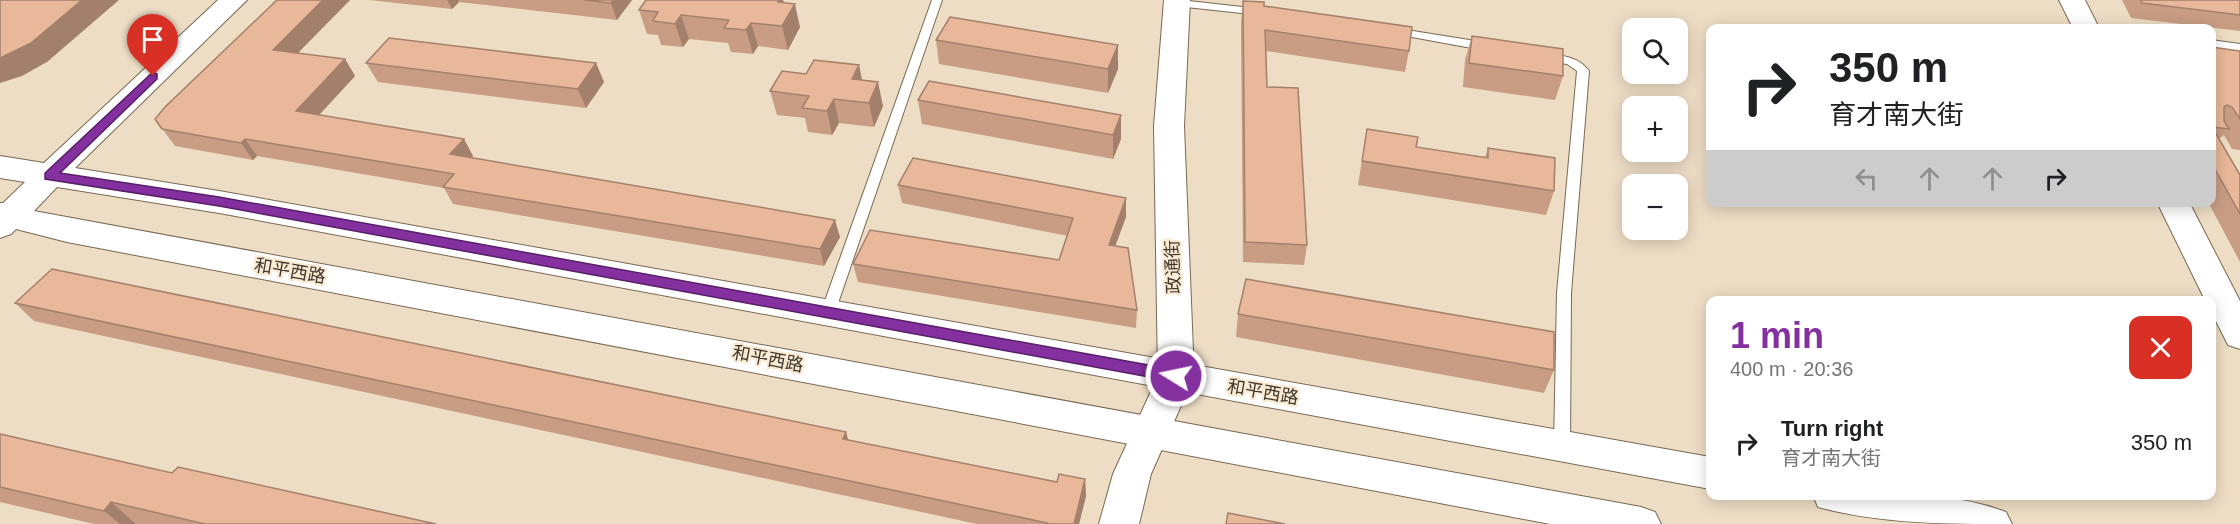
<!DOCTYPE html>
<meta charset="utf-8">
<style>
:root{--surface:#fff;--page:#f6f6f6;--text:#202124;--muted:#757577;--accent:#85309f}
body{margin:0;font-family:Helvetica,"Noto Sans SC",sans-serif;background:var(--page);color:var(--text);height:100vh;display:flex;flex-direction:column;font-size:22px;white-space:nowrap}
*{box-sizing:border-box;margin:0}
p{font-size:20px;color:var(--muted)}
.icon{flex:none;width:33px;height:33px;fill:none;stroke:currentColor;stroke-width:2;stroke-linecap:round;stroke-linejoin:round}
.map{position:relative;flex:1;overflow:hidden}
.drawer{position:absolute;left:1706px;top:296px;width:510px;height:204px;display:flex;flex-direction:column;background:var(--surface);border-radius:12px;box-shadow:0 3px 15px #0003}
.drawer>*{flex:none}
.guide{position:absolute;left:1706px;top:24px;width:510px;height:183px;border-radius:12px;box-shadow:0 3px 15px #0003;background:#fff;color:var(--text);overflow:hidden}
.controls{position:absolute;left:1622px;top:18px;display:grid;gap:12px}
.controls a{display:grid;place-items:center;width:66px;height:66px;border-radius:12px;background:var(--surface);box-shadow:0 3px 15px #0003;font-size:30px}
.pin{position:absolute;display:grid;place-items:center;width:51px;height:51px;color:#fff;margin:-62px -26px;border-radius:50% 50% 50% 0;rotate:-45deg;box-shadow:0 0 6px #0007}
.pin .icon{rotate:45deg}
.me{position:absolute;width:66px;margin:-33px;rotate:280deg;stroke-linejoin:round;filter:drop-shadow(0 0 4px #0008)}
.turn{display:flex;align-items:center;gap:21px;height:126px;padding:0 24px;font-size:27px}
.turn .icon{width:78px;height:78px;stroke-width:2.5}
.turn b{display:block;font-size:42px;line-height:51px}
.lanes{display:flex;align-items:center;height:57px;padding:0 24px;background:#0003;justify-content:center;gap:30px;direction:ltr}
.lanes .off{opacity:.35}
.round{display:grid;place-items:center;flex:none;width:63px;height:63px;border-radius:12px;background:var(--page)}
.headline{display:flex;align-items:center;justify-content:space-between;height:102px;padding:0 24px}
h1{font-size:36px;font-weight:600;line-height:45px;color:var(--accent)}
ul{padding:0;list-style:none}
li{display:flex;align-items:center;gap:18px;height:90px;padding:0 24px}
li div{flex:1}
li b{display:block;font-size:22px}
li em{font-style:normal}
.map>svg:first-child{display:block}
.lines{fill:none;stroke-linecap:round;stroke-linejoin:round}
.service-casing{stroke:#786953;stroke-width:2}
.tertiary-casing{stroke:#786953;stroke-width:2}
.secondary-casing{stroke:#786953;stroke-width:2}
.service{fill:#fff;fill-rule:evenodd}
.tertiary{fill:#fff;fill-rule:evenodd}
.secondary{fill:#fff;fill-rule:evenodd}
.wall{fill:#c89d84}
.shaded-wall{fill:#a3806b}
.building{fill:#e9b799;stroke:#a3806b;stroke-width:1.5}
.route{fill:#85309f;stroke:#561f67;stroke-width:1.5}
.labels{text-anchor:middle;dominant-baseline:central;stroke-width:4.5;stroke-linejoin:round;paint-order:stroke}
.street-label{font-size:18px;fill:#3f382f;stroke:#fbead2}
</style>
<div class="map">
<svg width="2240" height="524" viewBox="0 0 2240 524">
<rect width="100%" height="100%" fill="#eeddc5"/>
<g class="lines">
<!-- service casing -->
<g class="service-casing">
<path id="service" d="M 932,0 L 942,0 L 835,312 L 833,316 L 823,316 L 821,312 Z
M 1180,0 L 1260,9 L 1266,12 L 1260,15 L 1177,6 L 1172,3 Z
M 1394,28 L 1488,43 L 1494,47 L 1488,51 L 1390,33 L 1388,31 Z
M 2211,40 L 2240,44 L 2240,52 L 2211,48 Z
M 1545,53 C 1562,56 1578,56 1589,71 L 1571,293 L 1570,446 L 1567,451 L 1562,452 L 1557,451 L 1554,446 L 1557,293 L 1577,71 L 1567,64 L 1541,60 L 1541,54 Z"/>
</g>
<!-- tertiary casing -->
<g class="tertiary-casing">
<path id="tertiary" d="M 1164,0 L 1190,0 L 1184,126 L 1194,376 L 1151,474 L 1139,524 L 1099,524 L 1113,474 L 1158,376 L 1154,126 Z
M 2059,0 L 2085,0 L 2099,28 L 2073,28 Z
M 2157,202 L 2189,202 L 2240,301 L 2240,349 L 2228,345 L 2211,311 L 2211,300 L 2205,300 Z"/>
</g>
<!-- secondary casing -->
<g class="secondary-casing">
<path id="secondary" d="M 218,0 L 247,0 L 75,168 L 219,191 L 1710,457 L 1710,489 L 219,213 L 57,187 L 34,211 L 1641,507 L 1655,512 L 1661,524 L 1550,524 L 67,242 L 16,229 L 11,234 L 0,238 L 0,203 L 3,203 L 25,182 L 0,178 L 0,156 L 44,163 Z
M 1813,495 C 1877,495 1945,489 2006,512 L 2012,524 C 1947,524 1880,524 1818,507 Z"/>
</g>
<!-- service -->
<use href="#service" class="service"/>
<!-- tertiary -->
<use href="#tertiary" class="tertiary"/>
<!-- secondary -->
<use href="#secondary" class="secondary"/>
</g>
<!-- wall -->
<path class="wall" d="M 277,0 L 350,0 L 298,53 L 345,59 L 355,76 L 319,115 L 473,156 L 471,158 L 840,237 L 824,266 L 453,204 L 444,188 L 257,156 L 253,160 L 175,146 L 155,119 Z
M 369,0 L 632,0 L 617,20 L 459,2 L 452,9 Z
M 646,0 L 783,0 L 784,3 L 800,27 L 788,50 L 758,46 L 753,54 L 731,52 L 728,43 L 689,39 L 683,47 L 661,45 L 658,35 L 647,34 L 639,10 Z
M 2122,0 L 2240,0 L 2240,31 L 2131,18 Z
M 1243,1 L 1409,51 L 1405,72 L 1266,51 L 1267,87 L 1307,245 L 1304,265 L 1243,262 L 1241,22 Z
M 1472,36 L 1563,76 L 1555,100 L 1463,87 L 1465,60 Z
M 936,40 L 1118,45 L 1118,69 L 1108,93 L 939,64 Z
M 2211,47 L 2240,51 L 2240,150 L 2232,149 L 2224,135 L 2219,139 L 2240,175 L 2240,262 L 2208,202 L 2211,202 Z
M 366,63 L 596,63 L 604,82 L 586,108 L 378,82 Z
M 862,80 L 883,106 L 874,127 L 839,123 L 832,135 L 808,132 L 805,118 L 777,115 L 770,91 Z
M 918,100 L 1121,115 L 1121,139 L 1113,159 L 922,124 Z
M 1367,129 L 1416,147 L 1485,157 L 1488,148 L 1554,191 L 1546,215 L 1358,185 Z
M 898,185 L 1126,198 L 1126,217 L 1115,246 L 1137,310 L 1136,328 L 858,282 L 853,264 L 1059,260 L 1068,236 L 902,203 Z
M 15,303 L 849,440 L 1057,482 L 1085,479 L 1086,496 L 1079,524 L 977,524 L 34,321 Z
M 1238,314 L 1554,370 L 1544,393 L 1236,337 Z
M 0,434 L 172,473 L 436,524 L 94,524 L 0,502 Z"/>
<!-- shaded-wall -->
<path class="shaded-wall" d="M 82,0 L 119,0 L 47,62 L 22,76 L 0,83 L 0,58 Z
M 323,0 L 350,0 L 284,67 L 273,50 Z
M 447,0 L 458,0 L 459,2 L 452,9 Z
M 613,0 L 632,0 L 617,20 L 611,3 Z
M 779,0 L 783,0 L 787,16 L 795,4 L 800,27 L 788,50 L 782,26 L 778,2 Z
M 681,15 L 689,39 L 683,47 L 675,24 Z
M 751,23 L 758,46 L 753,54 L 746,30 Z
M 1118,45 L 1118,69 L 1108,93 L 1108,69 Z
M 345,59 L 355,76 L 307,128 L 296,111 Z
M 596,63 L 604,82 L 586,108 L 578,89 Z
M 859,65 L 864,89 L 852,79 Z
M 878,82 L 883,106 L 874,127 L 869,103 Z
M 834,99 L 839,123 L 832,135 L 827,111 Z
M 1121,115 L 1121,139 L 1113,159 L 1113,135 Z
M 245,139 L 257,156 L 253,160 L 241,143 Z
M 464,139 L 473,156 L 460,171 L 450,154 Z
M 1126,198 L 1126,217 L 1109,263 L 1109,245 Z
M 835,220 L 840,237 L 824,266 L 820,249 Z
M 846,432 L 851,449 L 843,439 Z
M 1085,479 L 1086,496 L 1079,524 L 1074,524 Z
M 111,502 L 136,524 L 120,524 L 104,511 Z"/>
<!-- building -->
<path class="building" d="M 0,0 L 82,0 L 31,43 L 0,58 Z
M 277,0 L 323,0 L 273,50 L 345,59 L 296,111 L 464,139 L 450,154 L 835,220 L 820,249 L 443,187 L 454,174 L 245,139 L 241,143 L 162,129 L 155,119 L 165,107 Z
M 584,0 L 613,0 L 611,3 Z
M 646,0 L 779,0 L 778,2 L 795,4 L 782,26 L 751,23 L 746,30 L 724,28 L 729,20 L 681,15 L 675,24 L 653,21 L 658,12 L 639,10 Z
M 2141,0 L 2240,0 L 2240,15 L 2142,3 Z
M 1243,1 L 1264,2 L 1264,6 L 1412,27 L 1409,51 L 1265,30 L 1267,87 L 1298,88 L 1307,245 L 1245,242 Z
M 950,17 L 1118,45 L 1108,69 L 936,40 Z
M 2137,25 L 2169,28 L 2139,28 Z
M 1472,36 L 1563,49 L 1563,76 L 1469,63 Z
M 389,38 L 596,63 L 578,89 L 366,63 Z
M 2211,47 L 2240,51 L 2240,119 L 2232,107 L 2227,105 L 2224,107 L 2224,121 L 2229,129 L 2212,127 L 2240,175 L 2240,214 L 2211,162 Z
M 814,60 L 859,65 L 852,79 L 878,82 L 869,103 L 834,99 L 827,111 L 802,108 L 809,96 L 770,91 L 782,71 L 806,74 Z
M 929,81 L 1121,115 L 1113,135 L 918,100 Z
M 1367,129 L 1418,137 L 1416,147 L 1488,158 L 1488,148 L 1555,158 L 1554,191 L 1362,161 Z
M 913,158 L 1126,198 L 1109,245 L 1128,248 L 1137,310 L 853,264 L 870,230 L 1059,260 L 1073,218 L 898,185 Z
M 52,269 L 846,432 L 843,439 L 1057,482 L 1059,474 L 1085,479 L 1074,524 L 1046,524 L 1047,523 L 15,303 Z
M 1246,279 L 1554,332 L 1554,370 L 1238,314 Z
M 0,434 L 172,473 L 178,467 L 436,524 L 205,524 L 111,502 L 104,511 L 0,487 Z
M 1228,513 L 1285,524 L 1226,524 Z"/>
<!-- route -->
<path class="route" d="M 153,72 L 157,74 L 157,79 L 60,173 L 219,197 L 1176,370 L 1183,376 L 1176,382 L 219,206 L 45,179 L 45,173 Z"/>
<g class="labels">
<!-- street labels -->
<g class="street-label">
<text transform="translate(1173 267) rotate(-92)">政通街</text>
<text transform="translate(290 271) rotate(10)">和平西路</text>
<text transform="translate(768 359) rotate(11)">和平西路</text>
<text transform="translate(1263 392) rotate(10)">和平西路</text>
</g>
</g>
</svg>
<div class="controls">
<a><svg class="icon" aria-label="search" viewBox="0 0 24 24"><circle cx="10" cy="10" r="6"/><path d="M15 15l6 6"/></svg></a>
<a>+</a>
<a>−</a>
</div>
<div class="pin" style="left:153px;top:76px;background:#d93025"><svg class="icon" aria-label="arrive" viewBox="0 0 24 24"><path d="M6 21V4h12l-3 4 3 4H6"/></svg></div>
<svg class="me" style="left:1176px;top:376px" viewBox="-20 -20 40 40"><circle r="17" fill="#85309f" stroke="#fff" stroke-width="3"/><path d="M0-11L8 9 0 5-8 9z" fill="#fff"/></svg>
<div class="guide">
<div class="turn"><svg class="icon" aria-label="right" viewBox="0 0 24 24"><path d="M7 20v-9h11M14 6l5 5-5 5"/></svg><div><b>350 m</b>育才南大街</div></div>
<div class="lanes"><svg class="icon off" aria-label="left" viewBox="0 0 24 24"><path d="M17 20v-9H6M10 6l-5 5 5 5"/></svg><svg class="icon off" aria-label="ahead" viewBox="0 0 24 24"><path d="M12 20V5M6 11l6-6 6 6"/></svg><svg class="icon off" aria-label="ahead" viewBox="0 0 24 24"><path d="M12 20V5M6 11l6-6 6 6"/></svg><svg class="icon" aria-label="right" viewBox="0 0 24 24"><path d="M7 20v-9h11M14 6l5 5-5 5"/></svg></div>
</div>
<section class="drawer">
<div class="headline"><div><h1>1 min</h1><p>400 m · 20:36</p></div><a class="round" style="background:#d93025;color:#fff"><svg class="icon" aria-label="close" viewBox="0 0 24 24"><path d="M6 6l12 12M18 6L6 18"/></svg></a></div>
<ul>
<li><svg class="icon" aria-label="right" viewBox="0 0 24 24"><path d="M7 20v-9h11M14 6l5 5-5 5"/></svg><div><b>Turn right</b><p>育才南大街</p></div><em>350 m</em></li>
</ul>
</section>
</div>
